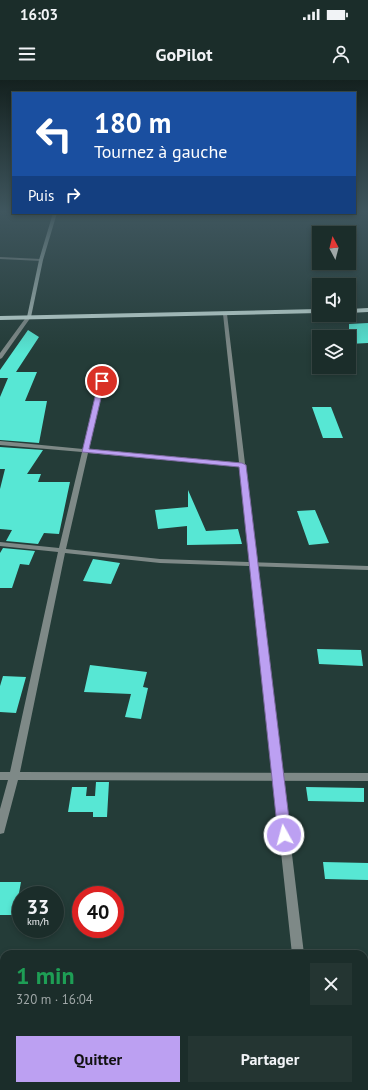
<!DOCTYPE html>
<html lang="fr">
<meta charset="utf-8">
<style>
:root{--surface:#1b2d2a;--page:#243532;--text:#f1f3f6;--muted:#a0a8a8;--line:#394947;--accent:#bca0f2}
body{margin:0;font-family:"PT Sans",sans-serif;background:var(--page);color:var(--text);height:100vh;display:flex;flex-direction:column;font-size:15px;white-space:nowrap}
*{box-sizing:border-box;margin:0}
p{font-size:13px;color:var(--muted)}
.icon{flex:none;width:22px;height:22px;fill:none;stroke:currentColor;stroke-width:2;stroke-linecap:round;stroke-linejoin:round}
.map{position:relative;flex:1;overflow:hidden}
.details{position:absolute;left:0px;top:870px;width:368px;height:140px;display:flex;flex-direction:column;background:var(--surface);border-radius:12px 12px 0 0;box-shadow:0 2px 6px #0003,0 0 0 1px var(--line)}
.details>*{flex:none}
.hud{position:absolute;left:12px;top:12px;width:344px;height:122px;border-radius:0px;box-shadow:0 2px 6px #0003,0 0 0 1px var(--line);background:#1a4fa0;color:#fff;overflow:hidden}
.needle{width:26px;rotate:353deg}
.tools{position:absolute;left:312px;top:146px;display:grid;gap:8px}
.tools a{display:grid;place-items:center;width:44px;height:44px;border-radius:0px;background:var(--surface);box-shadow:0 2px 6px #0003,0 0 0 1px var(--line);font-size:20px}
.speed{position:absolute;left:12px;top:806px;display:flex;gap:8px;font-size:20px;font-weight:700;text-align:center}
.speed>*{display:grid;place-content:center;width:52px;height:52px;border-radius:50%;background:var(--surface);box-shadow:0 2px 6px #0003,0 0 0 1px var(--line);line-height:1}
.speed small{font-size:10px;font-weight:400}
.speed .limit{border:6px solid #d22;background:#fff;color:#111}
.pin{position:absolute;display:grid;place-items:center;width:34px;height:34px;color:#fff;margin:-17px;border:2px solid #fff;border-radius:50%;box-shadow:0 1px 4px #0007}
.me{position:absolute;width:44px;margin:-22px;rotate:353deg;stroke-linejoin:round;filter:drop-shadow(0 0 3px #0008)}
.turn{display:flex;align-items:center;gap:14px;height:84px;padding:0 16px;font-size:18px}
.turn .icon{width:52px;height:52px;stroke-width:2.5}
.turn b{display:block;font-size:28px;line-height:34px}
.then{display:flex;align-items:center;height:38px;padding:0 16px;background:#0003;gap:8px;font-size:15px}
.round{display:grid;place-items:center;flex:none;width:42px;height:42px;border-radius:0px;background:var(--page)}
.head{display:flex;align-items:center;justify-content:space-between;height:68px;padding:0 16px}
h1{font-size:24px;font-weight:800;line-height:30px;color:#1e9e55}
.button{display:flex;gap:8px;margin-top:auto;padding:8px 16px}
.button a{flex:1;height:46px;border-radius:0px;background:var(--accent);color:#111;font-size:16px;font-weight:800;line-height:46px;text-align:center}
.button a+a{background:var(--page);color:var(--text)}
.status{display:flex;justify-content:space-between;align-items:center;height:28px;padding:0 20px;background:var(--surface);direction:ltr}
.status svg{height:11px;fill:currentColor}
header{display:flex;justify-content:space-between;align-items:center;height:52px;padding:0 16px;background:var(--surface);font-size:18px;font-weight:800}
.map>svg:first-child{display:block}
.building{fill:#57e7d4}
.lines{fill:none;stroke-linecap:round;stroke-linejoin:round}
.minor{fill:#7e8987;fill-rule:evenodd}
.tertiary{fill:#7e8987;fill-rule:evenodd}
.secondary{fill:#a5b7b4;fill-rule:evenodd}
.primary{fill:#c4dbd7;fill-rule:evenodd}
.route{fill:#bca0f2;stroke:#7a689d}
</style>
<div class="status"><b>16:03</b><svg viewBox="0 0 49 12"><path d="M0 12V9h3v3zM5 12V6h3v6zM10 12V3h3v9zM15 12V0h3v12zM26 1h20v11H26zM47 4h2v5h-2z"/></svg></div>
<header><svg class="icon" aria-label="menu" viewBox="0 0 24 24"><path d="M4 6h16M4 12h16M4 18h16"/></svg>GoPilot<svg class="icon" aria-label="person" viewBox="0 0 24 24"><circle cx="12" cy="8" r="4"/><path d="M4 21q1-7 8-7t8 7"/></svg></header>
<div class="map">
<svg width="368" height="1010" viewBox="0 0 368 1010">
<rect width="100%" height="100%" fill="#243c38"/>
<!-- building -->
<path class="building" d="M 368,243 L 368,263 L 349,264 L 349,244 Z
M 28,250 L 39,257 L 16,292 L 37,292 L 25,321 L 47,321 L 39,363 L 0,360 L 0,317 L 8,298 L 0,298 L 0,290 Z
M 312,327 L 331,327 L 343,358 L 323,358 Z
M 0,367 L 43,370 L 27,394 L 41,394 L 38,402 L 70,402 L 59,454 L 44,453 L 38,464 L 6,461 L 12,450 L 0,449 L 0,409 L 5,389 L 0,389 Z
M 188,410 L 206,451 L 238,449 L 242,464 L 187,465 L 187,446 L 158,449 L 155,430 L 188,427 Z
M 315,430 L 329,463 L 309,465 L 297,431 Z
M 3,468 L 35,471 L 29,485 L 20,484 L 12,508 L 0,508 L 0,473 Z
M 93,479 L 120,483 L 111,504 L 83,501 Z
M 317,569 L 361,570 L 363,586 L 319,584 Z
M 90,585 L 147,592 L 143,607 L 148,608 L 141,639 L 125,637 L 131,614 L 84,612 Z
M 3,596 L 26,597 L 16,633 L 0,632 L 0,606 Z
M 96,702 L 109,702 L 107,737 L 93,737 L 93,732 L 68,732 L 72,707 L 87,707 L 86,716 L 95,716 Z
M 306,707 L 364,708 L 364,722 L 308,721 Z
M 323,782 L 368,783 L 368,800 L 325,799 Z
M 0,802 L 21,802 L 15,835 L 0,835 Z"/>
<g class="lines">
<!-- minor -->
<path class="minor" d="M 0,177 L 41,179 L 43,180 L 41,181 L 0,179 Z
M 27,236 L 31,237 L 2,278 L 0,279 L 0,273 Z
M 105,285 L 108,287 L 89,369 L 242,383 L 245,385 L 242,387 L 88,373 L 66,469 L 160,479 L 368,486 L 368,490 L 160,483 L 65,473 L 20,692 L 368,693 L 368,701 L 18,700 L 5,749 L 4,753 L 0,754 L 0,729 L 8,700 L 0,700 L 0,692 L 10,692 L 58,472 L 0,466 L 0,462 L 59,468 L 82,372 L 0,365 L 0,361 L 83,369 L 102,287 Z"/>
<!-- tertiary -->
<path class="tertiary" d="M 225,233 L 227,234 L 304,874 L 292,874 L 223,234 Z
M 306,1006 L 320,1006 L 320,1010 L 306,1010 Z"/>
<!-- secondary -->
<path class="secondary" d="M 53,133 L 57,133 L 43,180 L 31,237 L 29,238 L 27,237 L 39,180 Z"/>
<!-- primary -->
<path class="primary" d="M 368,228 L 368,232 L 349,233 L 349,229 Z
M 319,229 L 319,233 L 0,240 L 0,236 Z"/>
</g>
<!-- sky -->
<linearGradient id="sky" x2="0" y2="1"><stop stop-color="#14211f"/><stop offset="0.48" stop-color="#3f565e"/><stop offset="1" stop-color="#3f565e" stop-opacity="0"/></linearGradient>
<rect width="368" height="274" fill="url(#sky)"/>
<!-- route -->
<path class="route" d="M 99,300 L 105,301 L 89,369 L 242,383 L 246,385 L 291,755 L 289,759 L 284,761 L 280,759 L 278,755 L 239,387 L 82,372 Z"/>
</svg>
<div class="tools">
<a><svg class="needle" viewBox="-14 -14 28 28"><path d="M0-13l5 13h-10z" fill="#e53935"/><path d="M0 13l5-13h-10z" fill="#a0a8a8"/></svg></a>
<a><svg class="icon" aria-label="sound" viewBox="0 0 24 24"><path d="M4 9h4l5-4v14l-5-4H4zM17 9q2 3 0 6"/></svg></a>
<a><svg class="icon" aria-label="layers" viewBox="0 0 24 24"><path d="M12 4l9 5-9 5-9-5zM3 14l9 5 9-5"/></svg></a>
</div>
<div class="speed"><div>33<small>km/h</small></div><div class="limit">40</div></div>
<div class="pin" style="left:102px;top:301px;background:#d93025"><svg class="icon" aria-label="arrive" viewBox="0 0 24 24"><path d="M6 21V4h12l-3 4 3 4H6"/></svg></div>
<svg class="me" style="left:284px;top:755px" viewBox="-20 -20 40 40"><circle r="17" fill="#bca0f2" stroke="#fff" stroke-width="3"/><path d="M0-11L8 9 0 5-8 9z" fill="#fff"/></svg>
<div class="hud">
<div class="turn"><svg class="icon" aria-label="left" viewBox="0 0 24 24"><path d="M17 20v-9H6M10 6l-5 5 5 5"/></svg><div><b>180 m</b>Tournez à gauche</div></div>
<div class="then">Puis<svg class="icon" aria-label="right" viewBox="0 0 24 24"><path d="M7 20v-9h11M14 6l5 5-5 5"/></svg></div>
</div>
<section class="details">
<div class="head"><div><h1>1 min</h1><p>320 m · 16:04</p></div><a class="round"><svg class="icon" aria-label="close" viewBox="0 0 24 24"><path d="M6 6l12 12M18 6L6 18"/></svg></a></div>
<div class="button"><a>Quitter</a><a>Partager</a></div>
</section>
</div>
